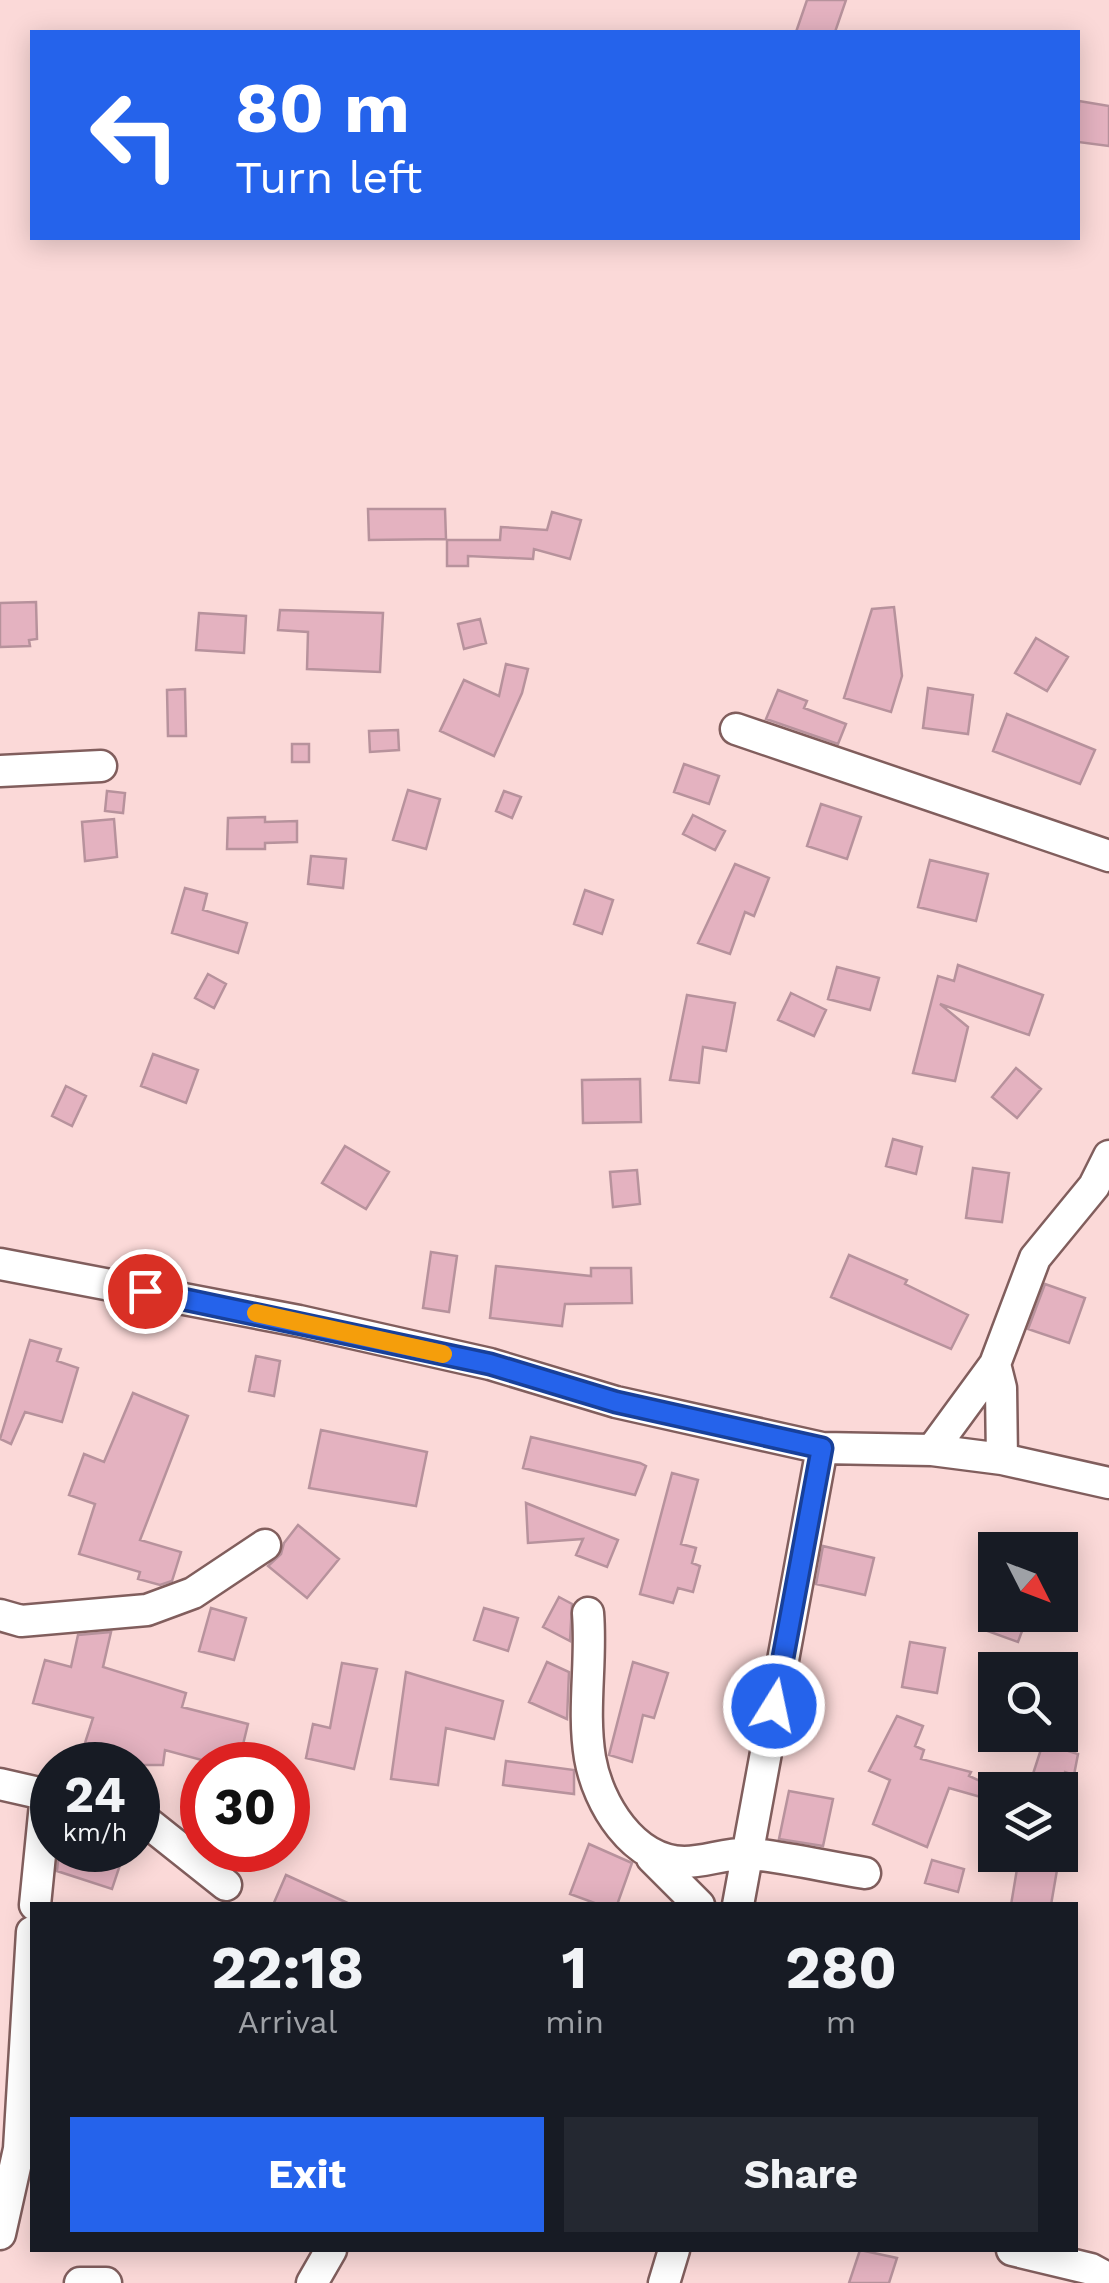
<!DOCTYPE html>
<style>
:root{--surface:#171b24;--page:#242831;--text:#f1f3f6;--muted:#9ea1a6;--accent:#2563eb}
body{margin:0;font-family:"Work Sans",sans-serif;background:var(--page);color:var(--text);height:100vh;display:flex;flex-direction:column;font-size:38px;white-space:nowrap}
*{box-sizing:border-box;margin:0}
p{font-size:32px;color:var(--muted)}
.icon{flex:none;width:55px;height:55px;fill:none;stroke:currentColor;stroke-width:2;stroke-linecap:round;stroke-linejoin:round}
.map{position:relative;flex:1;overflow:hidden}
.panel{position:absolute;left:30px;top:1902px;width:1048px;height:350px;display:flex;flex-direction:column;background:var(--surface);border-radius:0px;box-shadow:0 5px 25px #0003}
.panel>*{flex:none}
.banner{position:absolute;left:30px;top:30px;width:1050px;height:210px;border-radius:0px;box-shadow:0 5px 25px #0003;background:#2563eb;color:#fff;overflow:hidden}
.needle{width:65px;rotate:132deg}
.buttons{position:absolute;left:978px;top:1532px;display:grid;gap:20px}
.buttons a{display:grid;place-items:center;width:100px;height:100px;border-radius:0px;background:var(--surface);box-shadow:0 5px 25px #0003;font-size:50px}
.speed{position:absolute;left:30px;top:1742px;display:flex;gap:20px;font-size:50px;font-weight:700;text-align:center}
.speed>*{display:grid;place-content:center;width:130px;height:130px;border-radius:50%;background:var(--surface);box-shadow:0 5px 25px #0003;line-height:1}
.speed small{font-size:25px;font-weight:400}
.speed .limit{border:15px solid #d22;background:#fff;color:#111}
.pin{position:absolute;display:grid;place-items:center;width:85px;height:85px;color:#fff;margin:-42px;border:5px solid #fff;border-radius:50%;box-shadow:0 2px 10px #0007}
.me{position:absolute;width:110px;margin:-55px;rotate:10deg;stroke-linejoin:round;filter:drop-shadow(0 0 8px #0008)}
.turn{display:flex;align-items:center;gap:35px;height:210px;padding:0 40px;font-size:45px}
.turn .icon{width:130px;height:130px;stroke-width:2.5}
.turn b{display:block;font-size:70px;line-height:85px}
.eta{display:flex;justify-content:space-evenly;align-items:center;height:170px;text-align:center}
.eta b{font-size:60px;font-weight:700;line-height:70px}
.button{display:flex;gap:20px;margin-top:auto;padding:20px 40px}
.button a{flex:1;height:115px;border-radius:0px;background:var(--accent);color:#fff;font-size:40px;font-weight:700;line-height:115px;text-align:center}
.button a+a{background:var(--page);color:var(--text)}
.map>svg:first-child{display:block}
.building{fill:#e4b2c0;stroke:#b7929c;stroke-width:2.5}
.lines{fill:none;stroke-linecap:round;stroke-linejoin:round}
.minor-casing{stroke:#815e5d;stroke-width:35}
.minor{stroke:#fff;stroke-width:30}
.route-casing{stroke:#184099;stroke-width:25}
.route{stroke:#2563eb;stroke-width:18}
.slow{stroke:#f59e0b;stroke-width:18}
</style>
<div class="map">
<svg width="1109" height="2283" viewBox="0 0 1109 2283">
<rect width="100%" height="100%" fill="#fbd9d8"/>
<!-- building -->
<path class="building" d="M 807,0 L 846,0 L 835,32 L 796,32 Z
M 1079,101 L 1109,106 L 1109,146 L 1078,142 Z
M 368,509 L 445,509 L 446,539 L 369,540 Z
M 552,512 L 581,520 L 570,559 L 534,549 L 533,559 L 468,556 L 468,566 L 447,566 L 447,540 L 500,540 L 501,527 L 547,530 Z
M 36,602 L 37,639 L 29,640 L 30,646 L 0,647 L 0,603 Z
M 894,607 L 902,676 L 891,712 L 844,698 L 872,609 Z
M 280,610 L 383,613 L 380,672 L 307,669 L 308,632 L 278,630 Z
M 199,613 L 246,616 L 244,653 L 196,650 Z
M 480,619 L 486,643 L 464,649 L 458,624 Z
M 1036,638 L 1068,657 L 1047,691 L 1015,673 Z
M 506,664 L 528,669 L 522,693 L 494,756 L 440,731 L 464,680 L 499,696 Z
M 928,688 L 973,695 L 968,734 L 923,728 Z
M 185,689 L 186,736 L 168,736 L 167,690 Z
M 778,690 L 807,701 L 804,708 L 846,724 L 838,744 L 766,719 Z
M 1007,714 L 1095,750 L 1080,784 L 993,751 Z
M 398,730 L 399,750 L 370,752 L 369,731 Z
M 292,744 L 309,744 L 309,762 L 292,762 Z
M 684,764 L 719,776 L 709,804 L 674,792 Z
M 408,790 L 440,799 L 426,849 L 393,840 Z
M 107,791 L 125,793 L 123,813 L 105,811 Z
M 504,791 L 521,797 L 512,818 L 496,811 Z
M 821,804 L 861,817 L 847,859 L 807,846 Z
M 693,815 L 725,831 L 715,850 L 683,834 Z
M 265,817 L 265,822 L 297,821 L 297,842 L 265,843 L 265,849 L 227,849 L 228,818 Z
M 114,819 L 117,857 L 85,861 L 82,822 Z
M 311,856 L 346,859 L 343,888 L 308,884 Z
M 930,860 L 988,874 L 976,921 L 918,907 Z
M 735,864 L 769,878 L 754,916 L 745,912 L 730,954 L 698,943 Z
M 185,888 L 207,894 L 203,910 L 247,923 L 238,953 L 172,933 Z
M 585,890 L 613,900 L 602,934 L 574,924 Z
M 958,965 L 1043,995 L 1029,1035 L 940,1004 L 968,1027 L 955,1081 L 913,1073 L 938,976 L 954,981 Z
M 837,967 L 879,978 L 870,1010 L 828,999 Z
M 208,974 L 226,984 L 214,1008 L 195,998 Z
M 791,993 L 826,1010 L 814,1036 L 778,1020 Z
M 687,995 L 735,1003 L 726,1051 L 703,1047 L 699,1083 L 670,1080 Z
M 153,1054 L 198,1070 L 186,1103 L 141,1086 Z
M 1016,1068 L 1041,1089 L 1017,1118 L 992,1097 Z
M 640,1079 L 641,1122 L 583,1123 L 582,1080 Z
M 66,1086 L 86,1096 L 72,1126 L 52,1116 Z
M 893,1139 L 922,1147 L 916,1174 L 886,1166 Z
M 345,1146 L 389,1172 L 366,1209 L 322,1183 Z
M 973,1168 L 1009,1173 L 1002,1222 L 966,1218 Z
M 637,1170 L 640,1204 L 613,1207 L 610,1172 Z
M 431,1252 L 457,1256 L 449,1312 L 423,1308 Z
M 849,1255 L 907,1280 L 905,1284 L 968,1315 L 951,1349 L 831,1297 Z
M 496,1266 L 591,1276 L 591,1268 L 631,1268 L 632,1303 L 565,1304 L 562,1326 L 490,1318 Z
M 1045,1284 L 1085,1298 L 1069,1343 L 1028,1329 Z
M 30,1340 L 61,1349 L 57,1361 L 78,1368 L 62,1422 L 25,1412 L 11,1444 L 0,1439 Z
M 256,1356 L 280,1361 L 274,1396 L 249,1391 Z
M 133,1393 L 188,1416 L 140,1540 L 181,1552 L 172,1581 L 160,1585 L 138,1579 L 140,1572 L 79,1554 L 95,1504 L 69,1495 L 84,1454 L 104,1462 Z
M 321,1430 L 427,1452 L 416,1506 L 309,1488 Z
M 531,1437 L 640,1463 L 646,1466 L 635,1495 L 523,1468 Z
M 672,1473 L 698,1480 L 681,1544 L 696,1548 L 692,1563 L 700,1566 L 693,1592 L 678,1588 L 673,1603 L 640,1594 Z
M 526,1503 L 618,1540 L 607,1567 L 576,1555 L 583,1539 L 528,1543 Z
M 298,1525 L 339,1559 L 307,1598 L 268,1566 L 281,1554 L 284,1543 Z
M 823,1546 L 874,1558 L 865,1595 L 816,1584 Z
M 559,1597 L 572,1604 L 570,1641 L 543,1627 Z
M 211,1608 L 246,1618 L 234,1660 L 199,1651 Z
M 484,1608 L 518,1618 L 508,1651 L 474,1640 Z
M 988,1615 L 1028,1615 L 1018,1642 L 982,1629 Z
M 111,1632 L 103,1667 L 186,1693 L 182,1707 L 248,1724 L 238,1765 L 220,1765 L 165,1750 L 163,1765 L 78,1765 L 93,1718 L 33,1703 L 45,1660 L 71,1667 L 78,1635 Z
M 910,1642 L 945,1648 L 937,1693 L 902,1687 Z
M 547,1662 L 569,1672 L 567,1719 L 529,1702 Z
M 633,1662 L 668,1673 L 654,1718 L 643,1715 L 632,1762 L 609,1755 Z
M 342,1663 L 377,1669 L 354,1769 L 306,1758 L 313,1724 L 330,1728 Z
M 406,1672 L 503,1701 L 494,1739 L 446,1728 L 438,1785 L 391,1779 Z
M 897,1716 L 923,1726 L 915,1746 L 924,1750 L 921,1759 L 971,1772 L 969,1776 L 1000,1790 L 995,1790 L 995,1801 L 949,1788 L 927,1847 L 873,1824 L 890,1780 L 869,1771 Z
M 1043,1743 L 1078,1754 L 1074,1775 L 1065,1772 L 1061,1786 L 1032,1777 Z
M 506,1761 L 574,1770 L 574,1794 L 503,1785 Z
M 789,1791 L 833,1799 L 823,1846 L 779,1839 Z
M 589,1844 L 632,1863 L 617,1905 L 600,1905 L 570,1894 Z
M 59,1850 L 125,1850 L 112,1889 L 57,1871 Z
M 932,1860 L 964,1869 L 958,1892 L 925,1883 Z
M 1018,1863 L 1057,1870 L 1051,1905 L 1011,1905 Z
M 286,1875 L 352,1905 L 273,1905 Z
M 860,2250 L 897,2258 L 889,2283 L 849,2283 Z"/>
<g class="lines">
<!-- minor casing -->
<g class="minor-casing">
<path id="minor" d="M 736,729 L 1109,856
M 0,771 L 101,766
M 0,1264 L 299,1321 L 490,1364 L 616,1402 L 822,1448 L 932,1450 L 1002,1459 L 1109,1483
M 995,1364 L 1001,1388 L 1002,1459
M 932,1450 L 995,1364 L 1035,1258 L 1094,1186 L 1109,1156
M 588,1613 C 592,1662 582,1709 590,1758 C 598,1804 633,1861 684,1862 C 706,1862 729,1852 752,1854 C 790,1858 827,1867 865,1873
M 0,1615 L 21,1621 L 147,1610 L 193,1593 L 265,1545
M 0,1784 L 52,1796
M 138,1815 L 226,1885
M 652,1858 L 699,1905
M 35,1905 L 46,1794
M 738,1905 L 822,1448
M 0,2234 L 19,2149 L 32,1932
M 1012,2250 L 1091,2269 L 1109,2279
M 80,2283 L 106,2283
M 312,2283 L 331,2250
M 664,2283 L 674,2250"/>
</g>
<!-- minor -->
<use href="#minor" class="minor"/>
</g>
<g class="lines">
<!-- route casing -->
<g class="route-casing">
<path id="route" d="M 145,1291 L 490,1364 L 616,1402 L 822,1448 L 774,1706"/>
</g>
<!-- route -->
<use href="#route" class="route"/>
<!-- slow -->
<path class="slow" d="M 256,1313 L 443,1354"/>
</g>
</svg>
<div class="buttons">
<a><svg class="needle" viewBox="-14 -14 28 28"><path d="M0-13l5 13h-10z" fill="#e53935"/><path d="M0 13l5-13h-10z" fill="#9ea1a6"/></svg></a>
<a><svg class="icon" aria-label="search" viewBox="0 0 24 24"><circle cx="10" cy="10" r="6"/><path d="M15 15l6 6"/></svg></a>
<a><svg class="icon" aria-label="layers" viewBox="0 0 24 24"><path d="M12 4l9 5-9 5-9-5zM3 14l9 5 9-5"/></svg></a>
</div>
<div class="speed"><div>24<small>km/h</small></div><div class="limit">30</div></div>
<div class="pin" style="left:145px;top:1291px;background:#d93025"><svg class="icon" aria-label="arrive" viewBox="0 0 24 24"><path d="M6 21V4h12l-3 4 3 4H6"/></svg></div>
<svg class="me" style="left:774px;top:1706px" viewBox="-20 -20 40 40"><circle r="17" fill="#2563eb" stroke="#fff" stroke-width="3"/><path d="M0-11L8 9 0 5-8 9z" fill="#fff"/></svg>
<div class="banner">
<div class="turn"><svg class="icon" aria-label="left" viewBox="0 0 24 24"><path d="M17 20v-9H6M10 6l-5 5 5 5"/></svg><div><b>80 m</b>Turn left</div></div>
</div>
<section class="panel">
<div class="eta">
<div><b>22:18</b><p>Arrival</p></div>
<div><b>1</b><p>min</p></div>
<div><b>280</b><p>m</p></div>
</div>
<div class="button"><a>Exit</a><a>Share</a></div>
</section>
</div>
